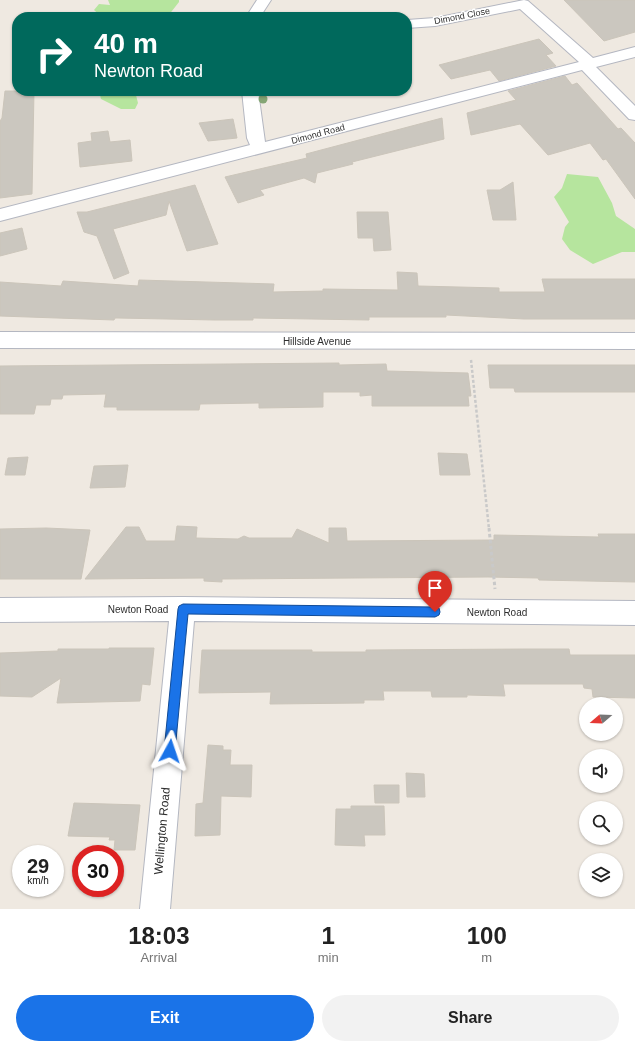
<!DOCTYPE html>
<style>
:root{--surface:#fff;--page:#f2f2f2;--text:#222;--muted:#767676;--accent:#1a73e8}
body{margin:0;font-family:Helvetica,sans-serif;background:var(--page);color:var(--text);height:100vh;display:flex;flex-direction:column;font-size:15px;white-space:nowrap}
*{box-sizing:border-box;margin:0}
p{font-size:13px;color:var(--muted)}
.icon{flex:none;width:22px;height:22px;fill:none;stroke:currentColor;stroke-width:2;stroke-linecap:round;stroke-linejoin:round}
.map{position:relative;height:909px;overflow:hidden}
.panel{display:flex;flex-direction:column;background:var(--surface);flex:1}
.panel>*{flex:none}
.hud{position:absolute;left:12px;top:12px;width:400px;height:84px;border-radius:16px;box-shadow:0 1px 3px #0004;background:#00695c;color:#fff;overflow:hidden}
.needle{width:26px;rotate:251deg}
.controls{position:absolute;left:579px;top:697px;display:grid;gap:8px}
.controls a{display:grid;place-items:center;width:44px;height:44px;border-radius:50%;background:var(--surface);box-shadow:0 1px 3px #0004;font-size:20px}
.speed{position:absolute;left:12px;top:845px;display:flex;gap:8px;font-size:20px;font-weight:700;text-align:center}
.speed>*{display:grid;place-content:center;width:52px;height:52px;border-radius:50%;background:var(--surface);box-shadow:0 1px 3px #0004;line-height:1}
.speed small{font-size:10px;font-weight:400}
.speed .limit{border:6px solid #d22;background:#fff;color:#111}
.pin{position:absolute;display:grid;place-items:center;width:34px;height:34px;color:#fff;margin:-41px -17px;border-radius:50% 50% 50% 0;rotate:-45deg;box-shadow:0 0 4px #0007}
.pin .icon{rotate:45deg}
.me{position:absolute;width:44px;margin:-22px;rotate:5deg;stroke-linejoin:round;filter:drop-shadow(0 0 3px #0008)}
.turn{display:flex;align-items:center;gap:14px;height:84px;padding:0 16px;font-size:18px}
.turn .icon{width:52px;height:52px;stroke-width:2.5}
.turn b{display:block;font-size:28px;line-height:34px}
.eta{display:flex;justify-content:space-evenly;align-items:center;height:68px;text-align:center}
.eta b{font-size:24px;font-weight:700;line-height:28px}
.cta{display:flex;gap:8px;margin-top:auto;padding:8px 16px}
.cta a{flex:1;height:46px;border-radius:24px;background:var(--accent);color:#fff;font-size:16px;font-weight:700;line-height:46px;text-align:center}
.cta a+a{background:var(--page);color:var(--text)}
.map>svg:first-child{display:block}
.green{fill:#b6e59e}
.building{fill:#cbc7bf;stroke:#cbc5ba}
.lines{fill:none;stroke-linecap:round;stroke-linejoin:round}
.minor-casing{stroke:#b4b7c1;stroke-width:2}
.path-far1{stroke:#c9c9c9;stroke-width:2.5;stroke-dasharray:3 2;stroke-linecap:butt}
.path{stroke:#c9c9c9;stroke-width:3;stroke-dasharray:3.5 2.5;stroke-linecap:butt}
.minor{fill:#fff;fill-rule:evenodd}
.tree{fill:#84a574}
.route{fill:#1a73e8;stroke:#114b97}
.labels{text-anchor:middle;dominant-baseline:central;stroke-width:3;stroke-linejoin:round;paint-order:stroke}
.far-street-label{font-size:9px;fill:#2e2e2e;stroke:#fff}
.street-label{font-size:10px;fill:#2e2e2e;stroke:#fff}
.near-street-label{font-size:12px;fill:#2e2e2e;stroke:#fff}
</style>
<div class="map">
<svg width="635" height="909" viewBox="0 0 635 909">
<rect width="100%" height="100%" fill="#efe9e1"/>
<!-- green -->
<path class="green" d="M 108,0 L 179,0 L 179,2 L 168,16 L 164,17 L 102,17 L 94,10 L 99,4 L 110,5 Z
M 99,91 L 135,91 L 138,103 L 135,109 L 121,109 L 101,99 Z
M 567,174 L 598,177 L 612,203 L 616,216 L 635,229 L 635,252 L 622,252 L 593,264 L 570,250 L 562,239 L 565,227 L 569,222 L 554,197 L 562,188 Z"/>
<!-- building -->
<path class="building" d="M 564,0 L 635,0 L 635,32 L 604,41 Z
M 539,39 L 553,53 L 546,55 L 556,66 L 499,81 L 490,70 L 451,79 L 439,65 Z
M 565,76 L 572,85 L 577,83 L 618,129 L 621,128 L 635,143 L 635,199 L 606,159 L 603,160 L 590,143 L 548,155 L 520,124 L 471,135 L 467,113 L 516,100 L 508,91 Z
M 5,91 L 34,91 L 32,194 L 0,198 L 0,121 L 2,118 Z
M 442,118 L 444,139 L 352,162 L 353,164 L 317,173 L 315,183 L 304,178 L 260,190 L 264,195 L 238,203 L 225,177 L 307,158 L 306,154 Z
M 233,119 L 237,138 L 208,141 L 199,123 Z
M 108,131 L 110,142 L 130,140 L 132,161 L 80,167 L 78,143 L 92,141 L 91,133 Z
M 513,182 L 516,220 L 493,220 L 487,190 L 500,190 Z
M 195,185 L 218,244 L 187,251 L 169,201 L 166,215 L 113,229 L 129,273 L 114,279 L 97,236 L 84,232 L 77,212 L 87,212 Z
M 357,212 L 388,212 L 391,250 L 374,251 L 373,238 L 358,238 Z
M 22,228 L 27,249 L 0,256 L 0,233 Z
M 397,272 L 417,273 L 418,286 L 499,288 L 499,292 L 545,292 L 542,279 L 635,279 L 635,319 L 524,319 L 446,315 L 446,317 L 369,317 L 369,320 L 253,318 L 253,320 L 215,320 L 118,318 L 115,318 L 114,320 L 0,316 L 0,282 L 61,286 L 63,281 L 138,286 L 139,280 L 274,284 L 273,292 L 323,291 L 323,289 L 398,290 Z
M 339,363 L 339,365 L 386,364 L 387,371 L 468,373 L 471,396 L 468,396 L 469,406 L 372,406 L 372,395 L 360,396 L 360,392 L 323,392 L 323,407 L 259,408 L 259,403 L 200,404 L 199,410 L 117,410 L 117,407 L 104,407 L 106,394 L 63,395 L 62,399 L 51,399 L 50,405 L 36,405 L 34,414 L 0,414 L 0,366 Z
M 488,365 L 635,365 L 635,392 L 515,392 L 514,388 L 490,388 Z
M 438,453 L 467,454 L 470,475 L 440,475 Z
M 28,457 L 25,475 L 5,475 L 8,458 Z
M 128,465 L 125,487 L 90,488 L 94,466 Z
M 177,526 L 197,527 L 196,538 L 238,539 L 244,536 L 249,538 L 292,538 L 297,529 L 329,543 L 329,528 L 346,528 L 347,541 L 494,540 L 494,535 L 599,537 L 598,534 L 635,534 L 635,582 L 539,580 L 538,578 L 488,577 L 222,579 L 222,582 L 204,581 L 204,578 L 85,579 L 126,527 L 139,527 L 146,541 L 175,541 Z
M 46,528 L 90,530 L 81,579 L 0,579 L 0,529 Z
M 109,648 L 154,648 L 150,685 L 142,684 L 140,701 L 57,703 L 61,678 L 32,697 L 0,696 L 0,653 L 58,651 L 58,649 L 109,649 Z
M 525,649 L 569,649 L 570,655 L 635,655 L 635,698 L 593,697 L 592,689 L 584,688 L 583,684 L 503,684 L 505,696 L 467,695 L 467,697 L 432,697 L 431,691 L 383,691 L 384,700 L 364,700 L 364,703 L 270,704 L 271,692 L 199,693 L 202,650 L 312,650 L 312,652 L 366,652 L 366,650 Z
M 208,745 L 223,746 L 223,750 L 231,750 L 230,765 L 252,765 L 251,797 L 221,796 L 220,835 L 195,836 L 196,804 L 203,803 Z
M 406,773 L 424,774 L 425,797 L 407,797 Z
M 374,785 L 399,785 L 399,803 L 375,803 Z
M 74,803 L 140,805 L 135,850 L 114,850 L 115,840 L 109,840 L 110,837 L 68,836 Z
M 351,806 L 384,806 L 385,835 L 364,835 L 365,846 L 335,845 L 336,809 L 351,809 Z"/>
<g class="lines">
<!-- minor casing -->
<g class="minor-casing">
<path id="minor" d="M 257,0 L 271,0 L 260,17 L 246,17 Z
M 524,0 L 528,1 L 593,58 L 635,47 L 635,57 L 596,67 L 635,106 L 635,120 L 629,119 L 582,70 L 0,221 L 0,209 L 250,145 L 247,138 L 242,91 L 258,91 L 265,142 L 579,62 L 520,9 L 435,26 L 407,28 L 407,20 L 435,18 Z
M 0,332 L 635,333 L 635,349 L 0,348 Z
M 183,597 L 635,601 L 635,625 L 194,621 L 170,909 L 140,909 L 169,621 L 0,622 L 0,598 Z"/>
</g>
<!-- path-far1 -->
<path class="path-far1" d="M 471,360 L 489,529"/>
<!-- path -->
<path class="path" d="M 489,528 L 495,589"/>
<!-- minor -->
<use href="#minor" class="minor"/>
</g>
<!-- trees -->
<circle class="tree" cx="263" cy="99" r="4.5"/>
<!-- route -->
<path class="route" d="M 183,604 L 435,607 L 439,608 L 440,612 L 439,615 L 435,617 L 188,614 L 175,751 L 174,755 L 170,757 L 166,755 L 164,751 L 178,609 L 179,606 Z"/>
<g class="labels">
<!-- far-street labels -->
<g class="far-street-label">
<text transform="translate(462 16) rotate(-11)">Dimond Close</text>
<text transform="translate(318 134) rotate(-15)">Dimond Road</text>
</g>
<!-- street labels -->
<g class="street-label">
<text x="317" y="341">Hillside Avenue</text>
<text x="138" y="609">Newton Road</text>
<text x="497" y="612">Newton Road</text>
</g>
<!-- near-street labels -->
<g class="near-street-label">
<text transform="translate(162 831) rotate(-85)">Wellington Road</text>
</g>
</g>
</svg>
<div class="controls">
<a><svg class="needle" viewBox="-14 -14 28 28"><path d="M0-13l5 13h-10z" fill="#e53935"/><path d="M0 13l5-13h-10z" fill="#767676"/></svg></a>
<a><svg class="icon" aria-label="sound" viewBox="0 0 24 24"><path d="M4 9h4l5-4v14l-5-4H4zM17 9q2 3 0 6"/></svg></a>
<a><svg class="icon" aria-label="search" viewBox="0 0 24 24"><circle cx="10" cy="10" r="6"/><path d="M15 15l6 6"/></svg></a>
<a><svg class="icon" aria-label="layers" viewBox="0 0 24 24"><path d="M12 4l9 5-9 5-9-5zM3 14l9 5 9-5"/></svg></a>
</div>
<div class="speed"><div>29<small>km/h</small></div><div class="limit">30</div></div>
<div class="pin" style="left:435px;top:612px;background:#d93025"><svg class="icon" aria-label="arrive" viewBox="0 0 24 24"><path d="M6 21V4h12l-3 4 3 4H6"/></svg></div>
<svg class="me" style="left:170px;top:751px" viewBox="-20 -20 40 40"><path d="M0-17L14 15 0 8-14 15z" fill="#1a73e8" stroke="#fff" stroke-width="4"/></svg>
<div class="hud">
<div class="turn"><svg class="icon" aria-label="right" viewBox="0 0 24 24"><path d="M7 20v-9h11M14 6l5 5-5 5"/></svg><div><b>40 m</b>Newton Road</div></div>
</div>
</div>
<section class="panel">
<div class="eta">
<div><b>18:03</b><p>Arrival</p></div>
<div><b>1</b><p>min</p></div>
<div><b>100</b><p>m</p></div>
</div>
<div class="cta"><a>Exit</a><a>Share</a></div>
</section>
